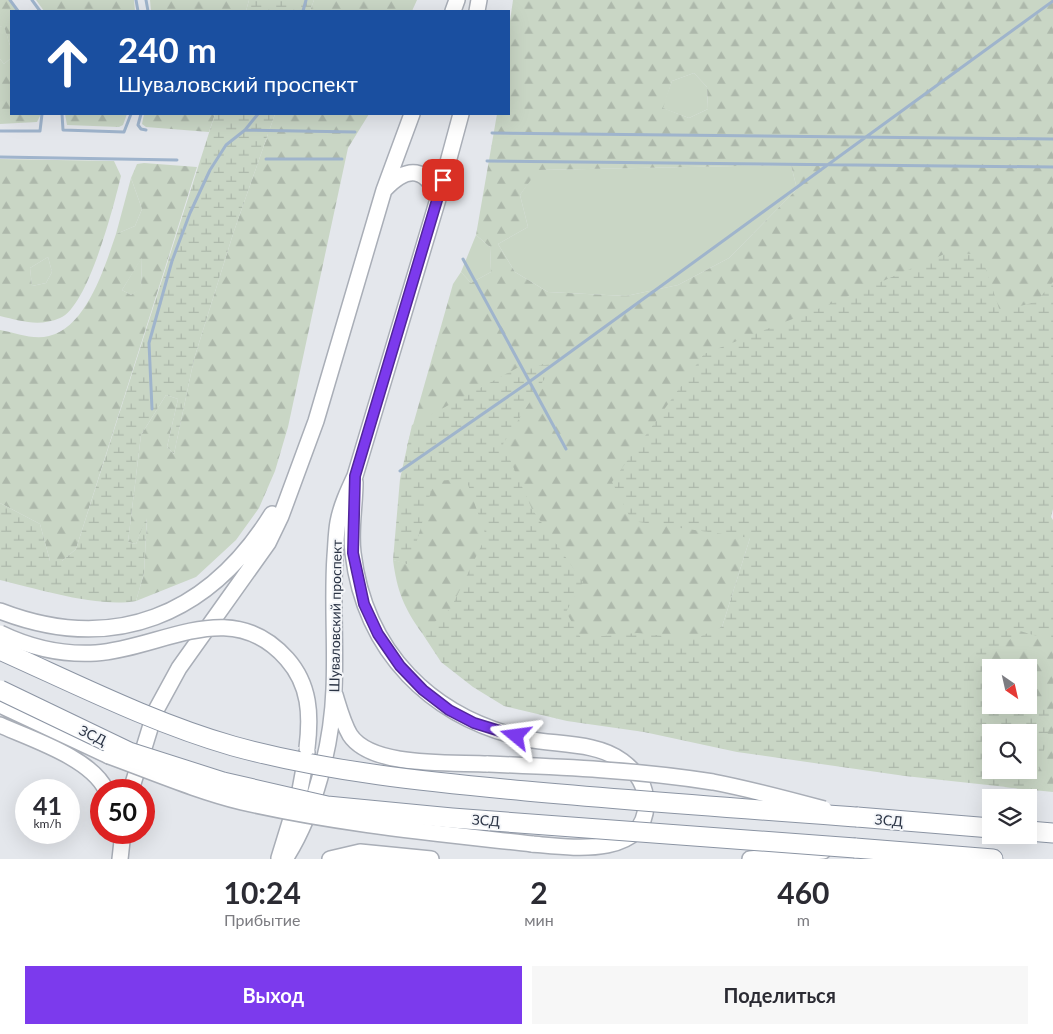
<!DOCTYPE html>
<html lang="ru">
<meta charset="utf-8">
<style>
:root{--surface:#fff;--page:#f7f7f7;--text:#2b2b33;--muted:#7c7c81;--accent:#7c3aed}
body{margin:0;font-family:Lato,sans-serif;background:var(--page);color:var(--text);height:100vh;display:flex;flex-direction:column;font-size:19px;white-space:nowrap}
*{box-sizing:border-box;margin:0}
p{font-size:16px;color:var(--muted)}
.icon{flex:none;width:28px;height:28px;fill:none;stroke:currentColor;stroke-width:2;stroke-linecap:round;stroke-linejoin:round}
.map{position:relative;height:859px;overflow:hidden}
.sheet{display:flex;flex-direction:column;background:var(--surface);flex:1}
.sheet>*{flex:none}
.guide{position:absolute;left:10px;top:10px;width:500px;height:105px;border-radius:0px;box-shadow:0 5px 20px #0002;background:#1a4fa0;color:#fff;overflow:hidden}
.needle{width:32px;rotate:146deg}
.buttons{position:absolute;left:982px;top:659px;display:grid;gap:10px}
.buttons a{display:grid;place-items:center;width:55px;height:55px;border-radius:0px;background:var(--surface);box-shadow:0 5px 20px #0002;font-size:25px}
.speed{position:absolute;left:15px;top:779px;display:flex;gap:10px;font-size:25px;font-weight:700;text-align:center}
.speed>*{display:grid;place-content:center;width:65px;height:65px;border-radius:50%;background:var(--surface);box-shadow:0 5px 20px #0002;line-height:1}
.speed small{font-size:12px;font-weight:400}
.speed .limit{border:8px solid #d22;background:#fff;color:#111}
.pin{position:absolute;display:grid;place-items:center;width:42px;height:42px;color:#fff;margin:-21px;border-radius:10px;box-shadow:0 2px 8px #0006}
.me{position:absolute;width:55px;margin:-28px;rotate:286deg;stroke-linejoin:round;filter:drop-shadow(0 0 4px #0008)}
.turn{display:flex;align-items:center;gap:18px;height:105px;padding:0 25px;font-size:22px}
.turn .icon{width:65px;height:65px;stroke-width:2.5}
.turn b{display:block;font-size:35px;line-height:42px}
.eta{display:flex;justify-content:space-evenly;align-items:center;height:85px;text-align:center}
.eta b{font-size:30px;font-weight:700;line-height:35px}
.button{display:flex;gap:10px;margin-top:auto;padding:10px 25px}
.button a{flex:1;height:58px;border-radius:0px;background:var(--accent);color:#fff;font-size:20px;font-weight:700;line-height:58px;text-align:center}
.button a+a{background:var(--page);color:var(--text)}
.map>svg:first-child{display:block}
.green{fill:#c9d6c5}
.forest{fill:url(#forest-firs);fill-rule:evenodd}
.wetland{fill:url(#wetland-marsh);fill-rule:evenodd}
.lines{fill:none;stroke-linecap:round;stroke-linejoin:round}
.stream{stroke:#9fb4cc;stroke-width:3}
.secondary-casing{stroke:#a9aeb7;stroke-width:18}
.motorway-casing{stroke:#8b94a3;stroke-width:21}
.secondary{stroke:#fff;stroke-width:15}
.motorway{stroke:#fff;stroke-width:19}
.secondary-bridge-casing{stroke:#a9aeb7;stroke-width:18;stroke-linecap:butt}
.motorway-bridge-casing{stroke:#8b94a3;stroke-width:21;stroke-linecap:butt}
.secondary-bridge{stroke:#fff;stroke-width:15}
.motorway-bridge{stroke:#fff;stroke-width:19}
.route-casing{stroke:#51269a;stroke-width:12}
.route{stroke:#7c3aed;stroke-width:9}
.labels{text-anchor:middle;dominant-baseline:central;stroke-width:4;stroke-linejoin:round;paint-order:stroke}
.street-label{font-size:14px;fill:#2b3445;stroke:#f4f6f9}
</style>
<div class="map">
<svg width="1053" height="859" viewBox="0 0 1053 859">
<defs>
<pattern id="forest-firs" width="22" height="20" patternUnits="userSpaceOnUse" patternTransform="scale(1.25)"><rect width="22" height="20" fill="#c9d6c5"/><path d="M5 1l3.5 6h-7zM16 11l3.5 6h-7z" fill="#adb8ab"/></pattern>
<pattern id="wetland-marsh" width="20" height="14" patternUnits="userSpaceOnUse" patternTransform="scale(1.25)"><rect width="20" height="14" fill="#c9d6c5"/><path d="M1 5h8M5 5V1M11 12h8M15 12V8" fill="none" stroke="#adb8ab"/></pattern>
</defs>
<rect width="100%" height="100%" fill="#e4e7ec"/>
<!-- green -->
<path class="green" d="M 4,25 L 11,49 L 11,58 L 4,64 L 0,59 L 0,27 Z
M 694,73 L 707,87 L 708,109 L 689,118 L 662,108 L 672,81 Z
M 791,165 L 797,189 L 729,258 L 678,285 L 626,296 L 548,292 L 515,272 L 498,244 L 528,227 L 520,195 L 537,170 Z
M 131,178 L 142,209 L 135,226 L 116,234 Z
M 476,235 L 490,247 L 491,272 L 471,283 L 461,272 Z
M 48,257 L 52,272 L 46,283 L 32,286 L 30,268 Z
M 142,257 L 141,289 L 131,295 L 122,290 Z"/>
<!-- forest -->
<path class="forest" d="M 0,0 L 9,0 L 17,11 L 11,11 L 11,49 L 4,26 L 0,27 Z
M 36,0 L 134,0 L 135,11 L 44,11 Z
M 150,0 L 249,0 L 246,11 L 151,11 Z
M 314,0 L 417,0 L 412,11 L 310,11 Z
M 513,0 L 1053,0 L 1053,444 L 750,538 L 722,627 L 715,665 L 422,633 C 404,608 397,591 393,560 L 410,564 L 407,446 L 453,284 L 461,272 L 471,283 L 491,272 L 490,247 L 476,235 L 497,114 L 509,114 L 509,28 ZM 694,73 L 707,87 L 708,109 L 689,118 L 663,108 L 672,81 ZM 791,165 L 797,189 L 729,258 L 678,285 L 626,296 L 548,292 L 515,272 L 498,244 L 528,227 L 520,195 L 538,170 Z
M 11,58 L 11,114 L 41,114 L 37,122 L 0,124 L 0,59 L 4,64 Z
M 65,114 L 127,114 L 123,125 L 119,127 L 67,125 Z
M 144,114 L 215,114 L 209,132 L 146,127 L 142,124 Z
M 275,114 L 369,114 L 348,148 L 288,427 L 275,471 L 259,508 L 236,540 L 196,577 L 136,601 L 144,573 L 147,518 L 136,544 L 128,542 L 141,435 L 166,395 L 178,399 L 167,447 L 174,454 L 194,359 L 234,231 Z
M 0,159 L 114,161 L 121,176 C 114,205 88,307 60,318 C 39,327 21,321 0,316 ZM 48,257 L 52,272 L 46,283 L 32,286 L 30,268 Z
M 144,163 L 197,167 L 76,549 L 62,561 L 50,561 L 40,524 L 0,503 L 0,330 C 16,333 33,340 49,336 C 87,327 105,266 116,234 L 135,226 L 142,209 L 131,178 L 137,164 ZM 142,258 L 141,288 L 131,295 L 122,290 Z
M 1053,596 L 1053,792 L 1004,787 L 1029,770 L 1029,732 L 991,732 L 954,661 ZM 991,668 L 1029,668 L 1029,705 L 991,705 Z"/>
<!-- wetland -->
<path class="wetland" d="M 249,0 L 314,0 L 310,11 L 246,11 Z
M 215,114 L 275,114 L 234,231 L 194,359 L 174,454 L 167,447 L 178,399 L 166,395 L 141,435 L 128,542 L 136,544 L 147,516 L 144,573 L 136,601 C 98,608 38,589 0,580 L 0,503 L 40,524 L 50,561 L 62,561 L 76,549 Z
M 949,252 L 981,255 L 1000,311 L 1036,302 L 1053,282 L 1053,509 L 1051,517 L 1053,520 L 1053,641 L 1020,631 L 988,657 L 991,673 L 991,705 L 1052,710 L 1046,743 L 1033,790 L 905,776 L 737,752 L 644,732 L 567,721 L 504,706 L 473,687 L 441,662 L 422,633 L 451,608 L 486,536 L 466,479 L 434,481 L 410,565 L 393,560 L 400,479 L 412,425 L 517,368 L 554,364 L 503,444 L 532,509 L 583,582 L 566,612 L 581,638 L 637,633 L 694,639 L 722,627 L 750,538 L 632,521 L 612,482 L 704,354 L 828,305 ZM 991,732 L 1029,732 L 1029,770 L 991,770 Z"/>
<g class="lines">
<!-- stream -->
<path class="stream" d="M 10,0 L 18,11
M 32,0 L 40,11
M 136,0 L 138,11
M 146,0 L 148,11
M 303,11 L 306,0
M 62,114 L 63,130 L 124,132 L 131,114
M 141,114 L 138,125 L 141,129 L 146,130
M 245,130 L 355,132
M 0,131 L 40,131 L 42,114
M 492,133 L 1053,139
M 0,157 L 177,160
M 266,159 L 342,159
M 487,161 L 1053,167
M 463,259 L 566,449
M 152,409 L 149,343 L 172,261 L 190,213 L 210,170 L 226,145 L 245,130 L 258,114
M 400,471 L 529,382 L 1053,1"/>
<!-- secondary casing -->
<g class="secondary-casing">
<path id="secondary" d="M 453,11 L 457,0
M 477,11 L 479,0
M 385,189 C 408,165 427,167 438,199
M 355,482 C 355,505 350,530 353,553 C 365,652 431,718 527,739 C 556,745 597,742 622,761 C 638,773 646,785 646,805 C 644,859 568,847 532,844
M 0,611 C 114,655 209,615 272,514
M 335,695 C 339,708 343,723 350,735 C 372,768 451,762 488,764
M 0,705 L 109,756
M 0,725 C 31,739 91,758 106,790
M 131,790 L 155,712 L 179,668 L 268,543 L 281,516 L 316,421 L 384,190 L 412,114
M 279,858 L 300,790 L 307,752
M 120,859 L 123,832
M 285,859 C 315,813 332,744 334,689 C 336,645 332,600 335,556 C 336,545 336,533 338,522 C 341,506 348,491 355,476 L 438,199 L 461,114
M 330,859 L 360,852 L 431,859
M 750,859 L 823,851"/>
</g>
<!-- motorway casing -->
<g class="motorway-casing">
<path id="motorway" d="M 857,817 L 991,828
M 1029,831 L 1053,833
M 855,848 L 993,859"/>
</g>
<!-- secondary -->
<use href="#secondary" class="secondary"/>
<!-- motorway -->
<use href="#motorway" class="motorway"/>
<!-- secondary-bridge casing -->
<g class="secondary-bridge-casing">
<path id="secondary-bridge" d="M 0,633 C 29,647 63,655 96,653 C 163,648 231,595 287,659 C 310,685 311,715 307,748
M 109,756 C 153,772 197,791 242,802 C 338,824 435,833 532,844
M 488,764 C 563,767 639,770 713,782 C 750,789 787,799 824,809"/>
</g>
<!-- motorway-bridge casing -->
<g class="motorway-bridge-casing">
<path id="motorway-bridge" d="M 0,650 C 76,684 153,723 233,746 C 328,772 429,782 526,791 C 636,801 747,809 857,817
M 0,690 L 129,752 L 223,782 L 327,806 L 452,818 L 855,848"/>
</g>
<!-- secondary-bridge -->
<use href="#secondary-bridge" class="secondary-bridge"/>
<!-- motorway-bridge -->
<use href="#motorway-bridge" class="motorway-bridge"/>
</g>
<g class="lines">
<!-- route casing -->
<g class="route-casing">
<path id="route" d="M 443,180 L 355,476 L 353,553 L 364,604 L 378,634 L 400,666 L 423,690 L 449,710 L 474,723 L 516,736"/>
</g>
<!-- route -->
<use href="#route" class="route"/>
</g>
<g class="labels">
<!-- street labels -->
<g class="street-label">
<text transform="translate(335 616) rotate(-89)">Шуваловский проспект</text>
<text transform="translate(93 735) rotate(26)">ЗСД</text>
<text transform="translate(486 820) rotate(4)">ЗСД</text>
<text transform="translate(889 820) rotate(5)">ЗСД</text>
</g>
</g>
</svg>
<div class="buttons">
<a><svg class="needle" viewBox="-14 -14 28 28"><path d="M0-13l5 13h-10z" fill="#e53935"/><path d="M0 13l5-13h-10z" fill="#7c7c81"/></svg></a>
<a><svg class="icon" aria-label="search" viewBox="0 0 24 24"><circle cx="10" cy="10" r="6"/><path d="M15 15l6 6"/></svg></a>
<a><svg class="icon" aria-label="layers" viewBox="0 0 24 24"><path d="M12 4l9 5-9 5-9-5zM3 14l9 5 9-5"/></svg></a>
</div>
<div class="speed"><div>41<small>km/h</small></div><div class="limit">50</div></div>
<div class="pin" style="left:443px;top:180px;background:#d93025"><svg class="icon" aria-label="arrive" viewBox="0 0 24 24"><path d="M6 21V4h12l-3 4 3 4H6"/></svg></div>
<svg class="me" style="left:516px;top:736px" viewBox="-20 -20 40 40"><path d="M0-17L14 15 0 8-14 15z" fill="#7c3aed" stroke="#fff" stroke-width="4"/></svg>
<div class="guide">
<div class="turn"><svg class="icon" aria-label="ahead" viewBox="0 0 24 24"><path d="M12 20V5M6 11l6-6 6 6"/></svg><div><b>240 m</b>Шуваловский проспект</div></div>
</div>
</div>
<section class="sheet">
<div class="eta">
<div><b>10:24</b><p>Прибытие</p></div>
<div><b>2</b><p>мин</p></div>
<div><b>460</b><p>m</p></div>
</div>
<div class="button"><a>Выход</a><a>Поделиться</a></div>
</section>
